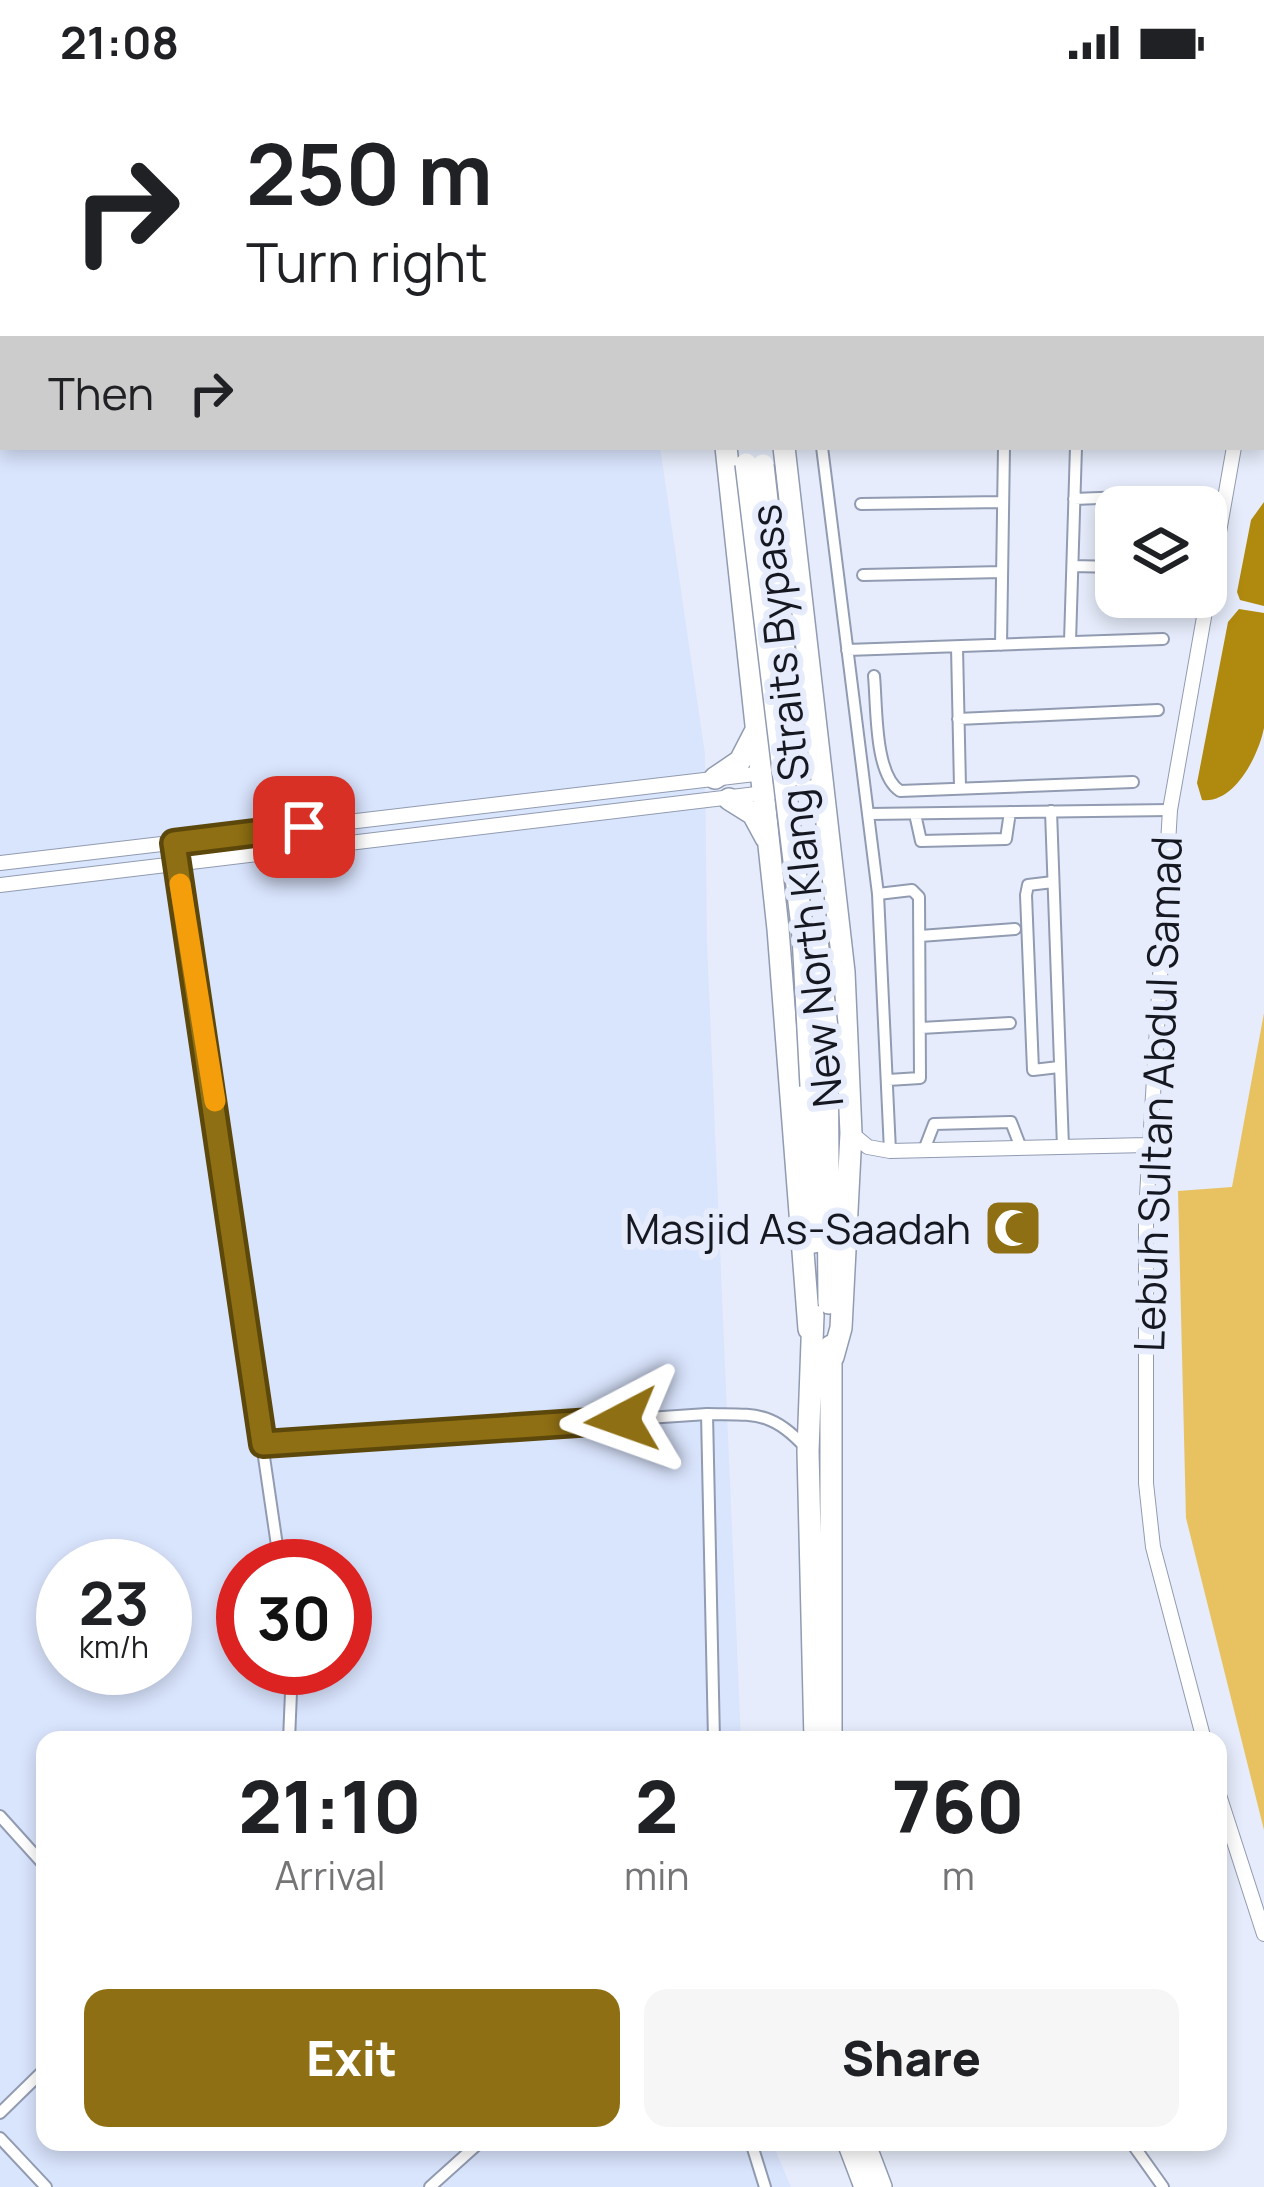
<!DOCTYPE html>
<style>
:root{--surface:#fff;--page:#f6f6f6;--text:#202124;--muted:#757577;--accent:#8f6f13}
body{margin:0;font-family:Manrope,sans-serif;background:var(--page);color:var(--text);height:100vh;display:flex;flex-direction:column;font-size:45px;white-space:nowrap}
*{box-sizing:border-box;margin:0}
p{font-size:39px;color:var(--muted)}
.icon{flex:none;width:66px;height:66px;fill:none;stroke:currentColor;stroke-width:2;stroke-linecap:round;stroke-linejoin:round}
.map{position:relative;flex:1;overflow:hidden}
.details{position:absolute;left:36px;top:1647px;width:1191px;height:420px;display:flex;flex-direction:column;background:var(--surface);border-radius:24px;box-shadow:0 6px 18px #0003}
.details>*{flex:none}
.guide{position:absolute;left:0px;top:0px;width:1266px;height:366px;box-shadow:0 6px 18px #0003;background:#fff;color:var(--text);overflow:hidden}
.fabs{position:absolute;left:1095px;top:402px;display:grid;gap:24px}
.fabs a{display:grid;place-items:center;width:132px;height:132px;border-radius:24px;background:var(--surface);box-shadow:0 6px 18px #0003;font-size:60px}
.speed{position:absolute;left:36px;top:1455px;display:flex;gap:24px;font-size:60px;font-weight:700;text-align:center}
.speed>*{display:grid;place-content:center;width:156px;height:156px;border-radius:50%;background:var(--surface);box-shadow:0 6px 18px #0003;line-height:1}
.speed small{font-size:30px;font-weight:400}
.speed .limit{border:18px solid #d22;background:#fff;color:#111}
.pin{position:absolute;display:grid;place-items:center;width:102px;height:102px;color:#fff;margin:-51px;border-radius:24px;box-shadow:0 6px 18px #0006}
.me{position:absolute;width:132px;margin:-66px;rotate:266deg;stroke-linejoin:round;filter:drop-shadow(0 0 9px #0008)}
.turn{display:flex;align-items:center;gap:42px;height:252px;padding:0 48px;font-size:54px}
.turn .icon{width:156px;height:156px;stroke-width:2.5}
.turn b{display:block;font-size:84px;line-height:102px}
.then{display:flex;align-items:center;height:114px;padding:0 48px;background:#0003;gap:24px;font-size:45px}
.eta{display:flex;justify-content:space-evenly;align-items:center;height:204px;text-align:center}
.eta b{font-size:72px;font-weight:800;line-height:84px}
.button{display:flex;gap:24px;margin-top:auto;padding:24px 48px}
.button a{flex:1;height:138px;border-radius:24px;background:var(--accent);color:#fff;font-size:48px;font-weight:800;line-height:138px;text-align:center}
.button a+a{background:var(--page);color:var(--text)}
.status{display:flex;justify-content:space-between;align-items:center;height:84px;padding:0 60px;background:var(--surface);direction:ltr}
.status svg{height:33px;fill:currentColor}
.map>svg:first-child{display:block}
.built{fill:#d9e4fd;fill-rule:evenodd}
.green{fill:#e8c161}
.water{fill:#b0890f}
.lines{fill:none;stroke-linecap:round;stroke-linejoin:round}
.minor-casing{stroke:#919bb1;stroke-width:14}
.tertiary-casing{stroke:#919bb1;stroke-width:16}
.motorway-casing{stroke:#919bb1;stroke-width:24}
.minor{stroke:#fff;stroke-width:10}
.tertiary{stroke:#fff;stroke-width:14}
.motorway{stroke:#fff;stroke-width:21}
.motorway-bridge-casing{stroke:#919bb1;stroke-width:24;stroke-linecap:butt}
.motorway-bridge{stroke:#fff;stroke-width:21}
.route-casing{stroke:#5d480c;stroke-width:30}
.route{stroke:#8f6f13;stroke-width:21}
.slow{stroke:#f59e0b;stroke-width:21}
.labels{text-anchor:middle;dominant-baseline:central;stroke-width:12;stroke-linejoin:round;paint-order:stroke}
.street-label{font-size:42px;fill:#151821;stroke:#e6ecfb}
.poi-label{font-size:42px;fill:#151821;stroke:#e6ecfb;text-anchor:end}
</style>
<div class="status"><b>21:08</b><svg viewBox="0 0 49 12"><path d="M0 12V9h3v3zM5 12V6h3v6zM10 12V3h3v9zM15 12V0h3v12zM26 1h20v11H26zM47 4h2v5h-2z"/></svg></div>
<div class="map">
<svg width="1264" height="2103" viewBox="0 0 1264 2103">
<rect width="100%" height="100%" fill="#e6ecfb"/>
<!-- built -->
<path class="built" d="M 0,0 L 617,0 L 3,3 L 3,363 L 660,363 L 705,670 L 707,859 L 741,1656 L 45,1656 L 45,2058 L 772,2058 L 791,2103 L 0,2103 ZM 63,1482 L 165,1482 L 165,1584 L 63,1584 ZM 243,1482 L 345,1482 L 345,1584 L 243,1584 Z"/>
<!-- green -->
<path class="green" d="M 1264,929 L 1264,1746 L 1186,1434 L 1178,1107 L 1232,1103 Z"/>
<!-- water -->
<path class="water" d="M 1264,418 L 1264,522 L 1240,516 L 1237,508 L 1251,436 Z
M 1239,525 L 1264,529 C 1264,564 1264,609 1264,644 C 1258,673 1234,720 1202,716 L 1197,699 L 1228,538 Z"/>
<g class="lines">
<!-- minor casing -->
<g class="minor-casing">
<path id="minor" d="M 1014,3 L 1014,0
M 1157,3 L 1157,0
M 1232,3 L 1232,0
M 822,363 L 878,810 L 890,1067
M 1074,415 L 1201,410
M 861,420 L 1003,418
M 1074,482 L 1116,483
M 863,491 L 1002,488
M 1070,558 L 1076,363
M 1001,561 L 1004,363
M 957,563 L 960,703
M 847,566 L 1163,555
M 874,592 C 877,622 874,690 900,707 L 1133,698
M 958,635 L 1158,626
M 1051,727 L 1063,1063
M 869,730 L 1170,726
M 915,730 L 921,757 L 1006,755 L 1010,728
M 174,759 L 280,1482
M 1053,798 L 1028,801 L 1026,811 L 1033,986 L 1059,983
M 878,810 L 912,806 L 919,813 L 920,994 L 888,996
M 920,852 L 1015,845
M 921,944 L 1010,939
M 924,1066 L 934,1040 L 1011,1038 L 1021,1064
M 707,1330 L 714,1656
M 263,1360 L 707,1330 C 754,1331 771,1326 805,1363
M 289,1656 L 292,1584
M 0,1732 L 45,1782
M 0,2029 L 45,1985
M 0,2054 L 46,2103
M 751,2058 L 765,2103
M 1131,2058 L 1163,2103
M 430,2103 L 480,2058"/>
</g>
<!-- tertiary casing -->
<g class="tertiary-casing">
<path id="tertiary" d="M 1261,3 L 1261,0
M 0,779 L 764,689
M 0,801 L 823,702
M 851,1049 L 868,1063 L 890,1067 L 1147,1061
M 1204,1656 L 1153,1463 L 1146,1399 L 1146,1129 L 1170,726 L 1234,363
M 1218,1708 L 1264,1850"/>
</g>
<!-- motorway casing -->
<g class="motorway-casing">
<path id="motorway" d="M 716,0 L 717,3
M 735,0 L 735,3
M 726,363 L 778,845 L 809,1245
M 784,363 L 844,888 L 851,1049 L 841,1244 L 833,1273
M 715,694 L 740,677 L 755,648
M 729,715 L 753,730 L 766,754
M 827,944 L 829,1219
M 811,1002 L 814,1158
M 813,1231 L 808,1367 L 815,1656
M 831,1656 L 831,1262
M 848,2058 L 865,2103
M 864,2058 L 881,2103"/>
</g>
<!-- minor -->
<use href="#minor" class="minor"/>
<!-- tertiary -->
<use href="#tertiary" class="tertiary"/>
<!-- motorway -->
<use href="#motorway" class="motorway"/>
<!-- motorway-bridge casing -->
<g class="motorway-bridge-casing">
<path id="motorway-bridge" d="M 746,380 L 803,851 L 811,1002
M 763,381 L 798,691
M 816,847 L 827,944"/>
</g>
<!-- motorway-bridge -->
<use href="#motorway-bridge" class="motorway-bridge"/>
</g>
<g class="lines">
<!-- route casing -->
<g class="route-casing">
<path id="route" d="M 304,743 L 174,759 L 263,1360 L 622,1336"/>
</g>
<!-- route -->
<use href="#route" class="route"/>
<!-- slow -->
<path class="slow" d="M 180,800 L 215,1017"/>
</g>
<!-- icons -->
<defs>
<g id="mosque-square" transform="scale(3)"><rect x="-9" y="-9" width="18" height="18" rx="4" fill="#8f6f13" stroke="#e6ecfb"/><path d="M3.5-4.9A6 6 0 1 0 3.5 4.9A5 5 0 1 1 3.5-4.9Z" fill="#fff"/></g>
</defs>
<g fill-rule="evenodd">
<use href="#mosque-square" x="1013" y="1144"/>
</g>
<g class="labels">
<!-- street labels -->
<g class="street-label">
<text transform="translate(796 722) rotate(-96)">New North Klang Straits Bypass</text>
<text transform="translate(1157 1010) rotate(-88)">Lebuh Sultan Abdul Samad</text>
</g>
<!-- poi labels -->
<g class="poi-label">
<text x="971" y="1144">Masjid As-Saadah</text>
</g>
</g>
</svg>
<div class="fabs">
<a><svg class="icon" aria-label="layers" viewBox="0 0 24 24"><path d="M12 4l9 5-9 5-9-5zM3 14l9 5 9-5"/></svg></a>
</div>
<div class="speed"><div>23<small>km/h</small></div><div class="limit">30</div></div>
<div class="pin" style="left:304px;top:743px;background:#d93025"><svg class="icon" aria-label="arrive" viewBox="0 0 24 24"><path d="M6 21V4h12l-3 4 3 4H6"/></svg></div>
<svg class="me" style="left:622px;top:1336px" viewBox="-20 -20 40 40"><path d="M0-17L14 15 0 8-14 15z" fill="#8f6f13" stroke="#fff" stroke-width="4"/></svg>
<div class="guide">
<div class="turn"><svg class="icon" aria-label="right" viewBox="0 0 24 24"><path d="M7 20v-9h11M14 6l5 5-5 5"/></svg><div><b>250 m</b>Turn right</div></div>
<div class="then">Then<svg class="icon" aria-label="right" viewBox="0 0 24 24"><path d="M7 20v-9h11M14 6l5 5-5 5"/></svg></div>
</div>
<section class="details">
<div class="eta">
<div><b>21:10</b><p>Arrival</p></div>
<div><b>2</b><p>min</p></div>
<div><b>760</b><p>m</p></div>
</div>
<div class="button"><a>Exit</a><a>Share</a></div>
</section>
</div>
